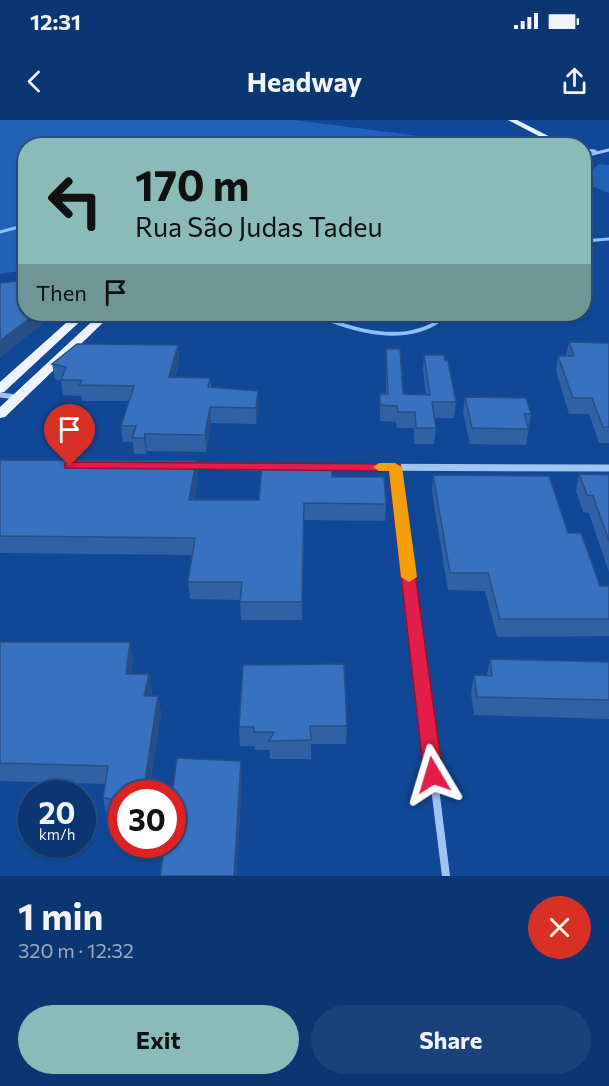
<!DOCTYPE html>
<meta charset="utf-8">
<style>
:root{--surface:#0c3671;--page:#1a4179;--text:#f1f3f6;--muted:#9aabc3;--line:#2c5084;--accent:#8bbbb9}
body{margin:0;font-family:Commissioner,sans-serif;background:var(--page);color:var(--text);height:100vh;display:flex;flex-direction:column;font-size:22px;white-space:nowrap}
*{box-sizing:border-box;margin:0}
p{font-size:20px;color:var(--muted)}
.icon{flex:none;width:33px;height:33px;fill:none;stroke:currentColor;stroke-width:2;stroke-linecap:round;stroke-linejoin:round}
.map{position:relative;height:756px;overflow:hidden}
.side{display:flex;flex-direction:column;background:var(--surface);flex:1}
.side>*{flex:none}
.banner{position:absolute;left:18px;top:18px;width:573px;height:183px;border-radius:24px;box-shadow:0 2px 4px #0004,0 0 0 2px var(--line);background:#8bbbb9;color:#111;overflow:hidden}
.speed{position:absolute;left:18px;top:660px;display:flex;gap:12px;font-size:30px;font-weight:700;text-align:center}
.speed>*{display:grid;place-content:center;width:78px;height:78px;border-radius:50%;background:var(--surface);box-shadow:0 2px 4px #0004,0 0 0 2px var(--line);line-height:1}
.speed small{font-size:15px;font-weight:400}
.speed .limit{border:9px solid #d22;background:#fff;color:#111}
.pin{position:absolute;display:grid;place-items:center;width:51px;height:51px;color:#fff;margin:-62px -26px;border-radius:50% 50% 50% 0;rotate:-45deg;box-shadow:0 0 6px #0007}
.pin .icon{rotate:45deg}
.me{position:absolute;width:66px;margin:-33px;rotate:353deg;stroke-linejoin:round;filter:drop-shadow(0 0 4px #0008)}
.turn{display:flex;align-items:center;gap:21px;height:126px;padding:0 18px;font-size:27px}
.turn .icon{width:78px;height:78px;stroke-width:2.5}
.turn b{display:block;font-size:42px;line-height:51px}
.then{display:flex;align-items:center;height:57px;padding:0 18px;background:#0003;gap:12px;font-size:22px}
.round{display:grid;place-items:center;flex:none;width:63px;height:63px;border-radius:32px;background:var(--page)}
.head{display:flex;align-items:center;justify-content:space-between;height:102px;padding:0 18px}
h1{font-size:36px;font-weight:700;line-height:45px}
.action{display:flex;gap:12px;margin-top:auto;padding:12px 18px}
.action a{flex:1;height:69px;border-radius:36px;background:var(--accent);color:#111;font-size:24px;font-weight:700;line-height:69px;text-align:center}
.action a+a{background:var(--page);color:var(--text)}
.status{display:flex;justify-content:space-between;align-items:center;height:42px;padding:0 30px;background:var(--surface);direction:ltr}
.status svg{height:16px;fill:currentColor}
header{display:flex;justify-content:space-between;align-items:center;height:78px;padding:0 18px;background:var(--surface);font-size:27px;font-weight:700}
.map>svg:first-child{display:block}
.green{fill:#2262b6}
.lines{fill:none;stroke-linecap:round;stroke-linejoin:round}
.stream-far1{stroke:#90bef8;stroke-width:3}
.stream{stroke:#90bef8;stroke-width:4}
.minor-far3{stroke:#9fc4f4;stroke-width:3}
.minor-far2{stroke:#9fc4f4;stroke-width:5}
.minor-far1{stroke:#9fc4f4;stroke-width:7}
.minor{stroke:#9fc4f4;stroke-width:8}
.primary{fill:#ecf3ff;fill-rule:evenodd}
.wall{fill:#3061a4}
.shaded-wall{fill:#274f86}
.building{fill:#3871bf;stroke:#274f86;stroke-width:1.5}
.route{fill:#e11d48;stroke:#92132f;stroke-width:1.5}
.slow{fill:#f59e0b}
</style>
<div class="status"><b>12:31</b><svg viewBox="0 0 49 12"><path d="M0 12V9h3v3zM5 12V6h3v6zM10 12V3h3v9zM15 12V0h3v12zM26 1h20v11H26zM47 4h2v5h-2z"/></svg></div>
<header><svg class="icon" aria-label="back" viewBox="0 0 24 24"><path d="M15 5l-7 7 7 7"/></svg>Headway<svg class="icon" aria-label="share" viewBox="0 0 24 24"><path d="M12 15V3M7 8l5-5 5 5M5 13v7h14v-7"/></svg></header>
<div class="map">
<svg width="609" height="756" viewBox="0 0 609 756">
<rect width="100%" height="100%" fill="#104897"/>
<!-- green -->
<path class="green" d="M 0,0 L 294,0 L 489,25 L 26,26 L 25,150 L 0,154 Z
M 599,44 L 609,45 L 609,73 L 584,63 L 584,58 Z"/>
<g class="lines">
<!-- stream-far1 -->
<path class="stream-far1" d="M 0,112 L 26,105
M 584,121 L 609,119
M 324,194 L 324,198 L 333,201
M 438,201 L 448,194"/>
<!-- stream -->
<path class="stream" d="M 329,200 C 363,213 408,223 440,200"/>
<!-- minor-far3 -->
<path class="minor-far3" d="M 584,30 L 595,31
M 584,36 L 609,30"/>
<!-- minor-far2 -->
<path class="minor-far2" d="M 0,275 L 17,277"/>
<!-- minor-far1 -->
<path class="minor-far1" d="M 190,346 L 269,347
M 325,347 L 609,348
M 395,347 L 417,526"/>
<!-- minor -->
<path class="minor" d="M 417,524 L 446,756"/>
<!-- primary -->
<path class="primary" d="M 508,0 L 517,0 L 568,26 L 558,26 Z
M 76,194 L 88,194 L 4,272 L 0,273 L 0,262 Z
M 100,194 L 112,194 L 5,297 L 0,298 L 0,287 Z"/>
</g>
<!-- wall -->
<path class="wall" d="M 569,222 L 609,223 L 609,323 L 599,323 L 589,294 L 569,294 L 556,251 L 558,236 L 566,236 Z
M 178,225 L 179,240 L 175,257 L 210,258 L 211,267 L 259,287 L 256,304 L 211,303 L 206,332 L 147,331 L 146,334 L 134,334 L 133,322 L 123,322 L 121,306 L 129,281 L 82,281 L 81,276 L 63,275 L 61,261 L 55,259 L 52,244 Z
M 386,229 L 403,274 L 426,275 L 423,250 L 424,235 L 445,241 L 456,282 L 454,298 L 434,298 L 436,308 L 434,324 L 414,324 L 414,308 L 397,308 L 396,302 L 380,301 L 380,274 L 386,274 Z
M 465,277 L 531,294 L 526,325 L 470,324 L 463,292 Z
M 0,340 L 198,358 L 194,380 L 259,380 L 332,357 L 386,384 L 385,401 L 304,400 L 302,500 L 241,500 L 240,480 L 190,479 L 188,462 L 192,435 L 0,433 Z
M 579,354 L 609,355 L 609,452 L 589,393 L 583,392 L 576,371 Z
M 433,355 L 568,413 L 600,466 L 609,466 L 609,516 L 497,517 L 485,471 L 448,470 L 432,372 Z
M 0,522 L 133,540 L 131,554 L 149,554 L 152,572 L 151,576 L 158,576 L 161,594 L 122,674 L 122,698 L 107,696 L 103,678 L 106,664 L 0,661 Z
M 490,539 L 609,542 L 609,599 L 474,595 L 471,573 L 474,555 L 487,555 Z
M 347,606 L 346,624 L 311,624 L 311,639 L 270,639 L 270,630 L 255,630 L 254,626 L 240,626 L 239,607 Z"/>
<!-- shaded-wall -->
<path class="shaded-wall" d="M 35,194 L 55,194 L 0,238 L 0,221 Z
M 178,225 L 179,240 L 170,272 L 169,257 Z
M 258,271 L 259,287 L 256,304 L 256,288 Z
M 210,287 L 211,303 L 206,332 L 205,315 Z
M 145,314 L 147,331 L 146,334 L 144,318 Z
M 196,341 L 198,358 L 191,397 L 189,380 Z
M 130,522 L 133,540 L 129,572 L 126,554 Z
M 149,554 L 152,572 L 147,594 L 144,576 Z
M 158,576 L 161,594 L 149,674 L 143,674 Z
M 241,641 L 242,660 L 237,756 L 234,756 Z"/>
<!-- building -->
<path class="building" d="M 26,160 L 26,194 L 35,194 L 0,221 L 0,163 Z
M 569,222 L 609,223 L 609,307 L 603,307 L 592,278 L 573,278 L 558,236 L 574,236 Z
M 77,224 L 178,225 L 169,257 L 210,258 L 208,267 L 258,271 L 256,288 L 210,287 L 205,315 L 145,314 L 144,318 L 132,318 L 136,306 L 121,306 L 134,266 L 79,265 L 82,260 L 61,260 L 66,247 L 52,244 Z
M 386,229 L 400,229 L 403,274 L 430,275 L 424,235 L 444,235 L 445,241 L 448,241 L 456,282 L 432,282 L 436,308 L 416,308 L 415,292 L 398,292 L 397,286 L 380,285 L 380,274 L 388,274 Z
M 465,277 L 526,278 L 531,294 L 524,294 L 529,309 L 472,308 Z
M 0,340 L 196,341 L 189,380 L 259,380 L 262,345 L 332,346 L 332,357 L 384,357 L 386,384 L 304,383 L 302,482 L 240,482 L 242,462 L 188,462 L 195,418 L 0,416 Z
M 579,354 L 609,355 L 609,421 L 593,376 L 587,375 Z
M 433,355 L 549,356 L 568,413 L 581,413 L 600,466 L 609,466 L 609,499 L 500,499 L 488,453 L 450,453 Z
M 0,522 L 130,522 L 126,554 L 149,554 L 144,576 L 158,576 L 143,674 L 122,674 L 122,680 L 103,678 L 108,646 L 0,643 Z
M 490,539 L 609,542 L 609,580 L 477,577 L 474,555 L 492,556 Z
M 344,544 L 347,606 L 310,606 L 311,620 L 269,621 L 274,612 L 254,612 L 254,607 L 239,607 L 243,545 Z
M 177,638 L 241,641 L 234,756 L 160,756 L 165,724 L 172,724 L 172,674 Z"/>
<!-- route -->
<path class="route" d="M 70,342 L 400,344 L 443,655 L 440,660 L 433,663 L 426,660 L 424,655 L 389,351 L 65,348 L 65,343 Z"/>
<!-- slow -->
<path class="slow" d="M 395,343 L 402,347 L 417,457 L 409,462 L 401,457 L 389,351 L 379,351 L 373,347 L 379,343 Z"/>
</svg>
<div class="speed"><div>20<small>km/h</small></div><div class="limit">30</div></div>
<div class="pin" style="left:70px;top:346px;background:#d93025"><svg class="icon" aria-label="arrive" viewBox="0 0 24 24"><path d="M6 21V4h12l-3 4 3 4H6"/></svg></div>
<svg class="me" style="left:433px;top:655px" viewBox="-20 -20 40 40"><path d="M0-17L14 15 0 8-14 15z" fill="#e11d48" stroke="#fff" stroke-width="4"/></svg>
<div class="banner">
<div class="turn"><svg class="icon" aria-label="left" viewBox="0 0 24 24"><path d="M17 20v-9H6M10 6l-5 5 5 5"/></svg><div><b>170 m</b>Rua São Judas Tadeu</div></div>
<div class="then">Then<svg class="icon" aria-label="arrive" viewBox="0 0 24 24"><path d="M6 21V4h12l-3 4 3 4H6"/></svg></div>
</div>
</div>
<section class="side">
<div class="head"><div><h1>1 min</h1><p>320 m · 12:32</p></div><a class="round" style="background:#d93025;color:#fff"><svg class="icon" aria-label="close" viewBox="0 0 24 24"><path d="M6 6l12 12M18 6L6 18"/></svg></a></div>
<div class="action"><a>Exit</a><a>Share</a></div>
</section>
